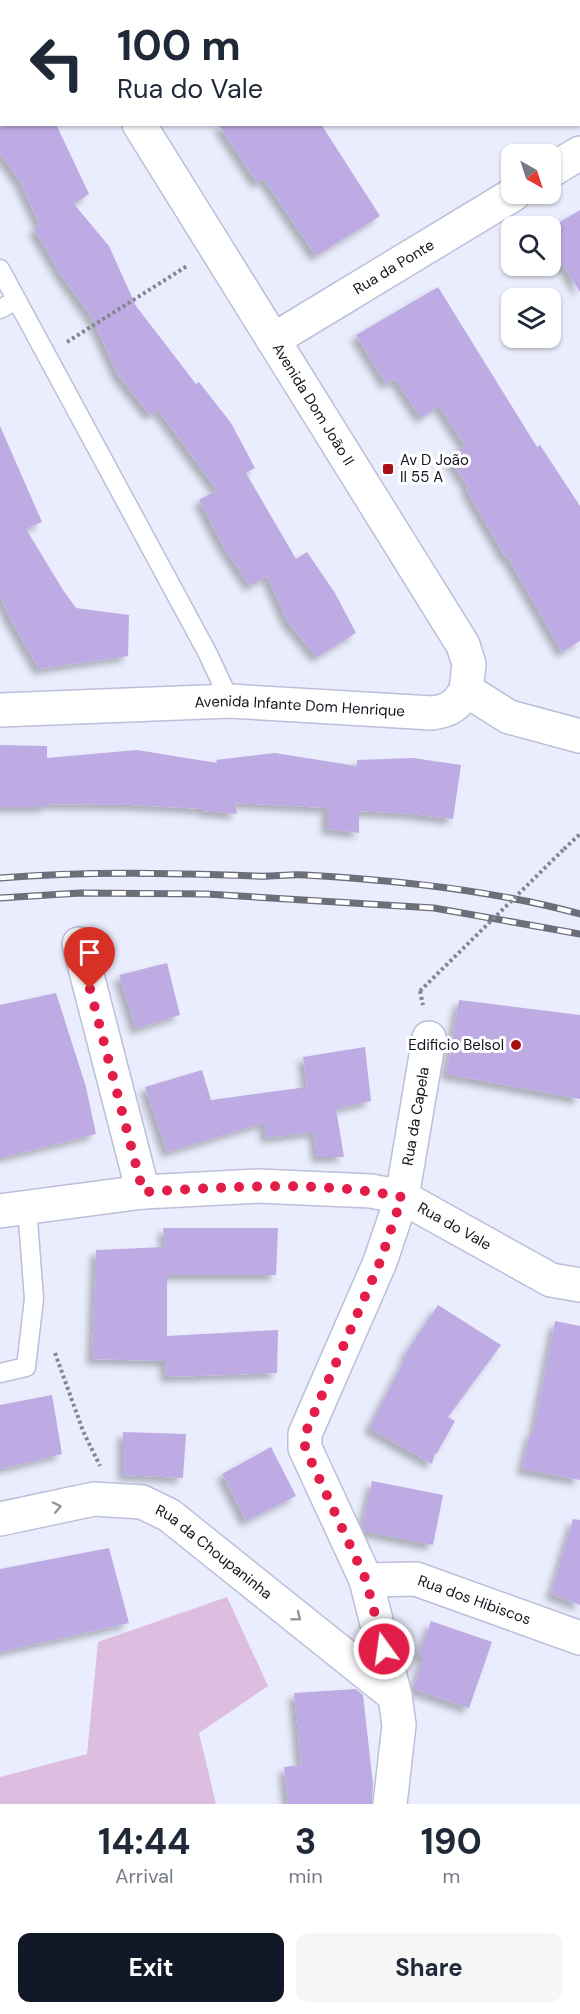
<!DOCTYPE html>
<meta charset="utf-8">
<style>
:root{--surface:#fff;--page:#f6f6f7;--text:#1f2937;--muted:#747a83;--accent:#111827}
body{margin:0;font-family:"DM Sans",sans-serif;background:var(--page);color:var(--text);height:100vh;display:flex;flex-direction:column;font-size:22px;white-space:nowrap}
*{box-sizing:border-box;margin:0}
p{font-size:20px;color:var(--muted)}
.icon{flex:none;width:33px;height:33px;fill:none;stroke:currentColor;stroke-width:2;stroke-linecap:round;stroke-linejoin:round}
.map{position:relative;height:1804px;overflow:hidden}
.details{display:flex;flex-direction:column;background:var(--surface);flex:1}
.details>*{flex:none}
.guide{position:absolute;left:0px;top:0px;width:580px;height:126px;box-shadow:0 2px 4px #0004;background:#fff;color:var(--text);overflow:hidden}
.needle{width:39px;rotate:141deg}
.tools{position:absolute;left:501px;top:144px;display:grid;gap:12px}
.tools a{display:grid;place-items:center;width:60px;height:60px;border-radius:12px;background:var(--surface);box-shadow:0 2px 4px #0004;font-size:30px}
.pin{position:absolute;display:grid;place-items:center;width:51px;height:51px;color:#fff;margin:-62px -26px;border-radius:50% 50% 50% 0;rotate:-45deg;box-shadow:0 0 6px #0007}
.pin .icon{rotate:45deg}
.me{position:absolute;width:66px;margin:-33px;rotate:346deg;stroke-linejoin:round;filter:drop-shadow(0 0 4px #0008)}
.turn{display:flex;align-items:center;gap:21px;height:126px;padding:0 18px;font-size:27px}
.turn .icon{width:78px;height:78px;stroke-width:2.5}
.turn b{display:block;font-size:42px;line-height:51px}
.eta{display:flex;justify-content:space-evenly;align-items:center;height:102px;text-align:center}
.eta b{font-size:36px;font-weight:700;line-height:42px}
.button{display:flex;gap:12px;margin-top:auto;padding:12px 18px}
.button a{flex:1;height:69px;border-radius:12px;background:var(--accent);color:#fff;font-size:24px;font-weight:700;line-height:69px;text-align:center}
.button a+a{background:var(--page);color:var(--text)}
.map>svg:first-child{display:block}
.green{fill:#ddbee1}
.building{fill:#bfabe3;filter:url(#shadow)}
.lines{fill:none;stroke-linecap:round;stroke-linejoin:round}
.service-casing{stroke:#bbbfd9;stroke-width:21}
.minor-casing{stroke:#bbbfd9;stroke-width:36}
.tertiary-casing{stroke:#bbbfd9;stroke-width:36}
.path{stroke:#848692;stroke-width:4;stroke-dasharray:3 3;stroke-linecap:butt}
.service{stroke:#fff;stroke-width:18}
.minor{stroke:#fff;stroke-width:33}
.tertiary{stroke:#fff;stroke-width:33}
.rail-casing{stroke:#6c6e7a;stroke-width:7}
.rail{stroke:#fff;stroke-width:4.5;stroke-dasharray:14;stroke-linecap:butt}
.path-bridge{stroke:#848692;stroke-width:4;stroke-dasharray:3 3;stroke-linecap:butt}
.oneway{stroke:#959599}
.route{stroke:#e11d48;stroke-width:10;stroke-dasharray:0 18}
.poi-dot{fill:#a60f14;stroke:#fff;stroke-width:2}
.labels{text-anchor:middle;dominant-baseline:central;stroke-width:6;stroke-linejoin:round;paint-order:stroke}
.street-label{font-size:15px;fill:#13141d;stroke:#fff}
.poi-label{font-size:15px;fill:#13141d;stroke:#fff;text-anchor:start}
</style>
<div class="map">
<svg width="580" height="1804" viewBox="0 0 580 1804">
<defs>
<filter id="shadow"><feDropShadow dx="-5.5" dy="5.5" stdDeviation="3" flood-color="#0004"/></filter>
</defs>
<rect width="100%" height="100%" fill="#eaedfd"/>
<!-- green -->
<path class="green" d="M 227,1597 L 268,1686 L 199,1733 L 216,1804 L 0,1804 L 0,1777 L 87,1754 L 98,1642 Z"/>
<!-- building -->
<path class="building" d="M 0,124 L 56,124 L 89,194 L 74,204 L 109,246 L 136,306 L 196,384 L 199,382 L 231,423 L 255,468 L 246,473 L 296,559 L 307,552 L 335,593 L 356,633 L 317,657 L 287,621 L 267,576 L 250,586 L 223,546 L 199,500 L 217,490 L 158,410 L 150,415 L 118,375 L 92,318 L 62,276 L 34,229 L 40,225 L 19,180 L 0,154 Z
M 218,124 L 321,124 L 380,216 L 316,256 L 264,179 L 257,183 Z
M 580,210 L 580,292 L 550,245 L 550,228 Z
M 438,287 L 537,447 L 540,445 L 580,506 L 580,641 L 562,652 L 507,556 L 505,557 L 466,489 L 469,488 L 448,457 L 465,446 L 439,406 L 421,418 L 395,379 L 386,384 L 356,335 Z
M 0,426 L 42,522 L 26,529 L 63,590 L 76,608 L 129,615 L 128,656 L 39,669 L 9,617 L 0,595 Z
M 0,745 L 47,746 L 47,758 L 137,750 L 217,763 L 216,760 L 275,753 L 357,766 L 357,760 L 413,758 L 461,765 L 453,819 L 411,814 L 359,811 L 359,833 L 327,829 L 327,808 L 235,803 L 237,814 L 204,811 L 204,809 L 132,805 L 46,804 L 46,807 L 0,807 Z
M 167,963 L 180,1015 L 136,1029 L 119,975 Z
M 56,993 L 86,1087 L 96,1134 L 0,1158 L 0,1005 Z
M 459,1000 L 580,1015 L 580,1099 L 446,1074 Z
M 365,1047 L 371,1101 L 336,1109 L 344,1157 L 317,1157 L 314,1132 L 266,1138 L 264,1123 L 167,1152 L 145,1087 L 202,1070 L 211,1100 L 307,1087 L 303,1057 Z
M 163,1228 L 278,1228 L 276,1275 L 167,1275 L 167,1336 L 278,1330 L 277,1373 L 166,1377 L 165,1361 L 92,1359 L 96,1250 L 165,1247 Z
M 438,1305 L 501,1345 L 448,1417 L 455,1421 L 437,1453 L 435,1453 L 432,1464 L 369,1428 L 407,1355 L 405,1354 Z
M 555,1321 L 580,1326 L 580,1480 L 522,1469 L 530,1433 L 533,1434 Z
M 52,1395 L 62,1454 L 0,1469 L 0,1405 Z
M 123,1432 L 186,1434 L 183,1478 L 123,1475 Z
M 271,1447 L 296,1496 L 246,1521 L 222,1474 Z
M 372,1481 L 443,1495 L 433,1545 L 364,1531 L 362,1527 Z
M 573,1519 L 580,1520 L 580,1605 L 551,1594 Z
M 109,1548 L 129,1623 L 0,1652 L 0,1569 Z
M 431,1621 L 492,1642 L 469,1708 L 413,1689 L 424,1657 L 419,1655 Z
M 356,1689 L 363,1695 L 373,1784 L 372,1804 L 288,1804 L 284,1767 L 301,1765 L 294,1693 Z"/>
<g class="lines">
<!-- service casing -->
<g class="service-casing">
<path id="service" d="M 0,269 L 207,652 L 230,701
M 0,309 L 17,300
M 0,1373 L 26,1367 L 34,1299 L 27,1207"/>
</g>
<!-- minor casing -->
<g class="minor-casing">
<g id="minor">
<path id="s1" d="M 0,710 L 230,701 L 432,713 C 449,711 458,705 466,690 L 509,717 L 580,736"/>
<path d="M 79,944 L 143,1192"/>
<path id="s2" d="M 0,1211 L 143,1192 L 258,1186 L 371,1191 L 402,1197 L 551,1280 L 580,1285"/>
<path id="s3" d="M 0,1519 L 94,1499 L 142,1502 L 169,1515 L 395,1696"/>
<path id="s4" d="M 366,1580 L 416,1579 L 580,1638"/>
<path id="s5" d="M 390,1804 L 399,1725 L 395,1696 L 366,1580 L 305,1448 L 305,1434 L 380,1262 L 402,1197 L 429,1038"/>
</g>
</g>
<!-- tertiary casing -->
<g class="tertiary-casing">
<g id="tertiary">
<path d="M 63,0 L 64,2"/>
<path id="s6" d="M 139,124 L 463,645 L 469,664 L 466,690"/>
<path d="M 550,171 L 580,153"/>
<path id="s7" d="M 273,340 L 514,194"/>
</g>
</g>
<!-- path -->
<path class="path" d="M 67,342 L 187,266
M 564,849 L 580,834
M 420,991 L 423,1005
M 55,1353 L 83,1431 L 100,1466"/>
<!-- service -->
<use href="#service" class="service"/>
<!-- minor -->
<use href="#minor" class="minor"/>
<!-- tertiary -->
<use href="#tertiary" class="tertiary"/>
<!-- rail casing -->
<g class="rail-casing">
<path id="rail" d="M 0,878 C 85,871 170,873 255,876 C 272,877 288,874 305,875 C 395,880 493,890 580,914
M 0,898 L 80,893 L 206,894 L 434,908 L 580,934"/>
</g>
<!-- rail -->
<use href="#rail" class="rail"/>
<!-- path-bridge -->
<path class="path-bridge" d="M 420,991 L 564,849"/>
</g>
<!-- one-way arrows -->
<defs><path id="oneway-chevron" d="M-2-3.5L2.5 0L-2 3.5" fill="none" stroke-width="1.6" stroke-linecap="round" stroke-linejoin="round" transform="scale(1.5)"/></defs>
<g class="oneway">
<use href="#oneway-chevron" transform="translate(57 1507) rotate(-12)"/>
<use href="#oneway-chevron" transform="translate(297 1617) rotate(39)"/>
</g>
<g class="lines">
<!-- route -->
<path class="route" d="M 90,989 L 143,1192 C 229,1187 318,1180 402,1197 L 380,1262 L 305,1434 L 305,1448 L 366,1580 L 384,1649"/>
</g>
<!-- markers -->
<g class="poi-dot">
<rect x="382" y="463" width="12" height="12" rx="3"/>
<circle cx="516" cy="1045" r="6"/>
</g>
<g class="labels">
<!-- street labels -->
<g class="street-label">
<text stroke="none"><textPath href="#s7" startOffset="141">Rua da Ponte</textPath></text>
<text stroke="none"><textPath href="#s6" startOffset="330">Avenida Dom João II</textPath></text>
<text stroke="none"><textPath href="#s1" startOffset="300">Avenida Infante Dom Henrique</textPath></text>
<text stroke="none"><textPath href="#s5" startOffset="726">Rua da Capela</textPath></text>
<text stroke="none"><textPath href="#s2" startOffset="464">Rua do Vale</textPath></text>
<text stroke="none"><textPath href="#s3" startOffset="232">Rua da Choupaninha</textPath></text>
<text stroke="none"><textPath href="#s4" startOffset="112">Rua dos Hibiscos</textPath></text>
</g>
<!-- poi labels -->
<g class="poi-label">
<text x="400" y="460">Av D João<tspan x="400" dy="17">II 55 A</tspan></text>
<text x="504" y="1045" text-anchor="end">Edificio Belsol</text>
</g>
</g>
</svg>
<div class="tools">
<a><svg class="needle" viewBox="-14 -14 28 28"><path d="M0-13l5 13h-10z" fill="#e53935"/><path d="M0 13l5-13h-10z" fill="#747a83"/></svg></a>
<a><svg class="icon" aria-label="search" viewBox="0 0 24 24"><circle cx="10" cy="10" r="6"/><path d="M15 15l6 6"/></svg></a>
<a><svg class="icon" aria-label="layers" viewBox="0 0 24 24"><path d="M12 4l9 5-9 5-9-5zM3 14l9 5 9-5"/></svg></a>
</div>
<div class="pin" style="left:90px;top:989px;background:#d93025"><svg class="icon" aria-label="arrive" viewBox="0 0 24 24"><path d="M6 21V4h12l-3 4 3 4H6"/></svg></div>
<svg class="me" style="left:384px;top:1649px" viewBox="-20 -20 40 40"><circle r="17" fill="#e11d48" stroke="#fff" stroke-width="3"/><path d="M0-11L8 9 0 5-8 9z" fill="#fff"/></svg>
<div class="guide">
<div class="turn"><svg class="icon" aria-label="left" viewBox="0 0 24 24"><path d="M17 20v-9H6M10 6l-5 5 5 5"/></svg><div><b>100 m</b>Rua do Vale</div></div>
</div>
</div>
<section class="details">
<div class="eta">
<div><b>14:44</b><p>Arrival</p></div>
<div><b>3</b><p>min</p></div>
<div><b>190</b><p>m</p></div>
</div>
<div class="button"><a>Exit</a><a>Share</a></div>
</section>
